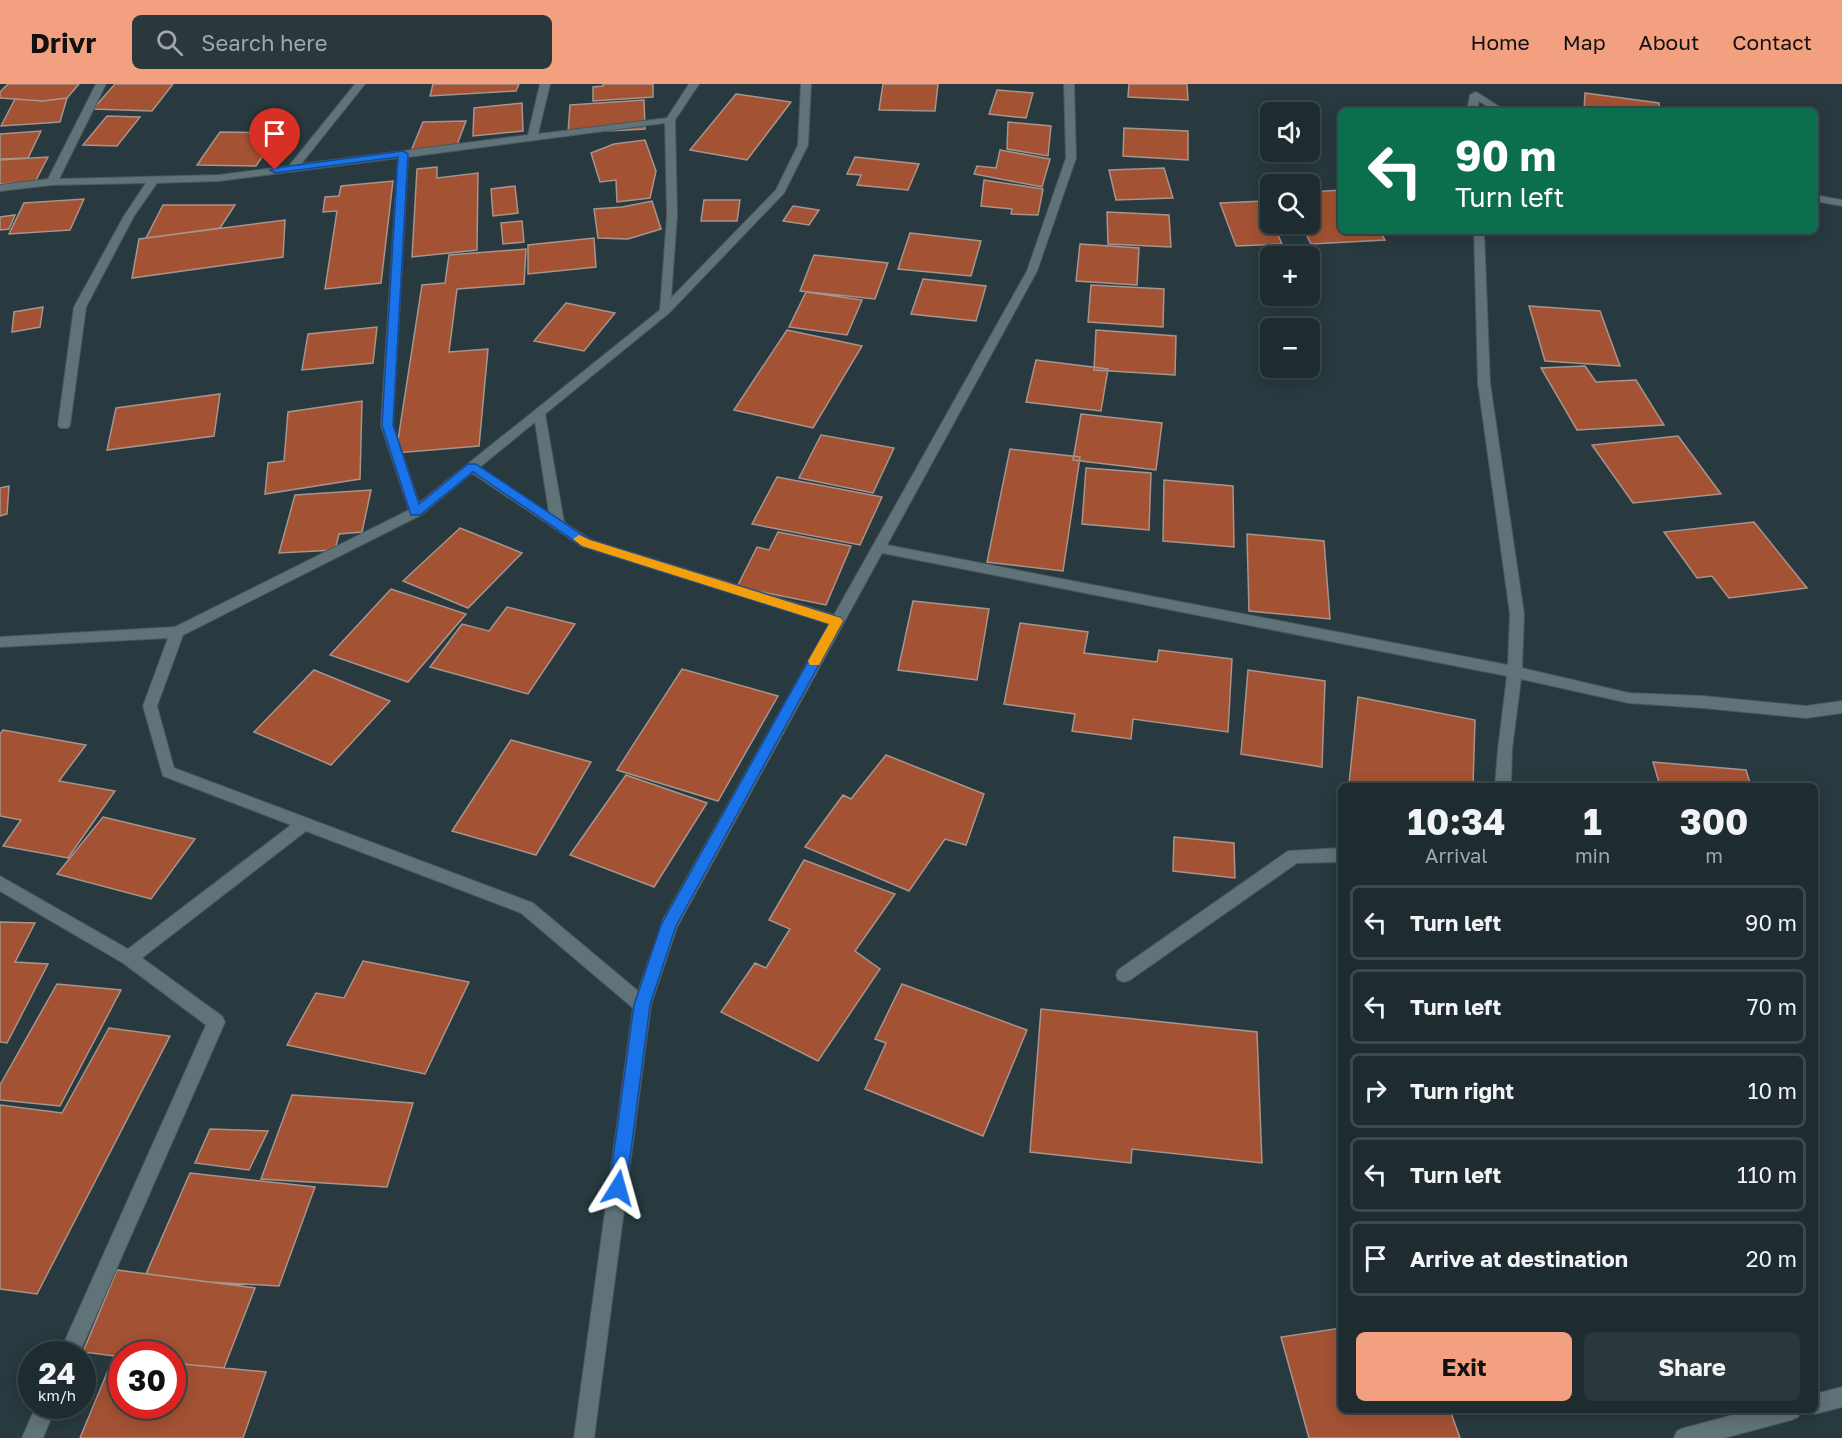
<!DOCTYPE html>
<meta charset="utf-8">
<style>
:root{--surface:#1e2c2f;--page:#2b383b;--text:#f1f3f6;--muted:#a1a7aa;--line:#3c484b;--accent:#f3a081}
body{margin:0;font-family:"Golos Text",sans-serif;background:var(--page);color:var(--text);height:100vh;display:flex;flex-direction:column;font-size:22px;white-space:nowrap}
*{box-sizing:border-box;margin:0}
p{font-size:20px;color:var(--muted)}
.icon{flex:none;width:33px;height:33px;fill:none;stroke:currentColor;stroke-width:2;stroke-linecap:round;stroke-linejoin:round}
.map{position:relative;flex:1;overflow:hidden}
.drawer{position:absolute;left:1338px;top:699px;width:480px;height:630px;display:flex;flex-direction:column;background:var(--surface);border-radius:9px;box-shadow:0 3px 15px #0003,0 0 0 2px var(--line)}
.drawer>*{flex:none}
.guide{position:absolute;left:1338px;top:24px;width:480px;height:126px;border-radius:9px;box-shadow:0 3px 15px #0003,0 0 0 2px var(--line);background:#0b6e4f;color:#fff;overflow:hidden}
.controls{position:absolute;left:1260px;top:18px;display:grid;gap:12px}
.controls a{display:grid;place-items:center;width:60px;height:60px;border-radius:9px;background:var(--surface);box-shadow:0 3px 15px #0003,0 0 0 2px var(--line);font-size:30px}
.speed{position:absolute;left:18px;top:1257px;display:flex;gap:12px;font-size:30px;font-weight:700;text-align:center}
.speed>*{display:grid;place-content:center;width:78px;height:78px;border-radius:50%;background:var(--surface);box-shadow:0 3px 15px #0003,0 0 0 2px var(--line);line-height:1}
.speed small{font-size:15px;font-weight:400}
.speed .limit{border:9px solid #d22;background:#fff;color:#111}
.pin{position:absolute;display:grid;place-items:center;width:51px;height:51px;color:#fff;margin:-62px -26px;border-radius:50% 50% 50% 0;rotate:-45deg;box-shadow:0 0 6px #0007}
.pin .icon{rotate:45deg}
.me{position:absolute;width:66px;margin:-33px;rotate:8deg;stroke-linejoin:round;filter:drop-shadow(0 0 4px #0008)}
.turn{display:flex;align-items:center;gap:21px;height:126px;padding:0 18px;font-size:27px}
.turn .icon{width:78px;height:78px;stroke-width:2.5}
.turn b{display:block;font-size:42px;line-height:51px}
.eta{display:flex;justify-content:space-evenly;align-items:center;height:102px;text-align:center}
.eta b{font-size:36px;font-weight:700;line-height:42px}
.action{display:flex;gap:12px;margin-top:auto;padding:12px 18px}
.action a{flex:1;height:69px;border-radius:9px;background:var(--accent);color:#111;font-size:24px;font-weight:700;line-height:69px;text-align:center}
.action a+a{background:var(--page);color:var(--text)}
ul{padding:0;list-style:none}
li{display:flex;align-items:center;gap:18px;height:75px;margin:0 12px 9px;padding:0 6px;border:3px solid var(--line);border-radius:9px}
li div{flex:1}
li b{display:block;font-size:22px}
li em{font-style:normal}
header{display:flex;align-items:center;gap:36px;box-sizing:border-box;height:84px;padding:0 30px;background:var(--accent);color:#111}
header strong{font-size:28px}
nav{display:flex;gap:33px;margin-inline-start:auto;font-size:21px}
.search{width:420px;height:54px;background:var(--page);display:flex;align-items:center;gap:15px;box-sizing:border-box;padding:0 21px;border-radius:9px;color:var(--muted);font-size:22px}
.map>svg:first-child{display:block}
.building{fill:#a35233;stroke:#a7948d;stroke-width:1.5}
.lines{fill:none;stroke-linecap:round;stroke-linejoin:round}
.street-casing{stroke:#48575b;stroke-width:2}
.street{fill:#607379;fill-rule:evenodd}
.route{fill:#1a73e8;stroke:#114b97;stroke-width:1.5}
.slow{fill:#f59e0b}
</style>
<header>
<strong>Drivr</strong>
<div class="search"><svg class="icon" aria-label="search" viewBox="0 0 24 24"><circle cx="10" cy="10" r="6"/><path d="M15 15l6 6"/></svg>Search here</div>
<nav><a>Home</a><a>Map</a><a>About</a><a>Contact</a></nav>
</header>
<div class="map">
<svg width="1842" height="1354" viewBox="0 0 1842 1354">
<rect width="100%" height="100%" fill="#283a3f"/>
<!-- building -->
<path class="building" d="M 8,0 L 79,0 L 67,14 L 43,17 L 0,14 L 0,8 Z
M 115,0 L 173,0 L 152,27 L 93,25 Z
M 433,0 L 519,0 L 516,7 L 430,12 Z
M 603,0 L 653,0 L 653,13 L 593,17 L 593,3 L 603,2 Z
M 883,0 L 938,0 L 935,27 L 879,26 Z
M 1129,0 L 1187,0 L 1188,16 L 1128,13 Z
M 997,6 L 1033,9 L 1026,34 L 989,30 Z
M 1585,9 L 1659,19 L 1660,27 L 1584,27 Z
M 736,10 L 791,18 L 747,76 L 690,66 Z
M 67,14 L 60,38 L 1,42 L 15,15 L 43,17 Z
M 644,16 L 645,45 L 568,49 L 570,21 Z
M 522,19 L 523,47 L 473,52 L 474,24 Z
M 107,32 L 140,33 L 117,62 L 83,61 Z
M 466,37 L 455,66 L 411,67 L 423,38 Z
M 1008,38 L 1051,42 L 1048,72 L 1007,65 Z
M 1124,44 L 1188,47 L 1188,76 L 1123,72 Z
M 41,47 L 28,74 L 0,75 L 0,50 Z
M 220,48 L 278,49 L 256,82 L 197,81 Z
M 645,56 L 656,87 L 650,114 L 617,118 L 616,96 L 600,98 L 591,69 L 614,60 Z
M 1000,66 L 1050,75 L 1042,103 L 974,90 L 977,82 L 996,84 Z
M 48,73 L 35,98 L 0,100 L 0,76 Z
M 855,73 L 919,80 L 908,106 L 857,101 L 861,91 L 847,90 Z
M 437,83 L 437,94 L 478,89 L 477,166 L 412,173 L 417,85 Z
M 1164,84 L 1173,114 L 1116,116 L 1109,86 Z
M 984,96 L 1043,105 L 1038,131 L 1011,130 L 1012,125 L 981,122 Z
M 393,97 L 381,199 L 325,205 L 337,127 L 323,128 L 325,113 L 339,112 L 341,102 Z
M 515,102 L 518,129 L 493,132 L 491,105 Z
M 1341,106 L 1341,147 L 1380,147 L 1385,156 L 1311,160 L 1301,140 L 1310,140 L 1310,108 Z
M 84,115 L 70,146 L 9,150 L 24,119 Z
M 704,116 L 740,116 L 737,137 L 701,137 Z
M 652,117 L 661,145 L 628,155 L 598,154 L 594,125 L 622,123 Z
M 1264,117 L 1270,133 L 1270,140 L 1273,140 L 1282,160 L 1236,162 L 1220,119 Z
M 163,121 L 235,121 L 220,144 L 146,154 Z
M 793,122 L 819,126 L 809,141 L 783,137 Z
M 1107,128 L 1169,131 L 1171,163 L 1108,160 Z
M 15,131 L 9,145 L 0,146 L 0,133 Z
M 285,136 L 283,173 L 132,194 L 139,155 Z
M 522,137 L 524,158 L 503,160 L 501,139 Z
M 910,149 L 981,157 L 971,192 L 898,185 Z
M 594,154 L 596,183 L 528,190 L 528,161 Z
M 1080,160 L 1139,164 L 1137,201 L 1076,197 Z
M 526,165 L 524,200 L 457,205 L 449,268 L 488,265 L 479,362 L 396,369 L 422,201 L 445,199 L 449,171 Z
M 814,171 L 888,179 L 875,215 L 800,207 Z
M 923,195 L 986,202 L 976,237 L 911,230 Z
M 1091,201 L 1164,205 L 1163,243 L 1088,238 Z
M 806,208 L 862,216 L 847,251 L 789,243 Z
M 566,219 L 615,229 L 584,267 L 534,257 Z
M 1529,222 L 1600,227 L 1620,282 L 1545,277 Z
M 43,223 L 40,243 L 12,248 L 14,228 Z
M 377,243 L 373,279 L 302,286 L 308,250 Z
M 787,246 L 862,262 L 813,344 L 734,326 Z
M 1096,246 L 1176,252 L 1175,291 L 1094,286 Z
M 1036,276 L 1108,285 L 1101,327 L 1026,318 Z
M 1585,282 L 1596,298 L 1636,296 L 1664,341 L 1577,346 L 1541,284 Z
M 220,310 L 214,352 L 107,366 L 116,324 Z
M 362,317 L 360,395 L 265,410 L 268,379 L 284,377 L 288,328 Z
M 1081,330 L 1162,339 L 1156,386 L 1073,376 Z
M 821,351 L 894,364 L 873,409 L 799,394 Z
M 1678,352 L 1721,410 L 1633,419 L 1592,361 Z
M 1010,365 L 1080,373 L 1063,487 L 987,478 Z
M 1086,384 L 1151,389 L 1149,446 L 1082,440 Z
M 777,393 L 882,413 L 860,461 L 752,440 Z
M 1164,396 L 1233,402 L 1234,463 L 1163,457 Z
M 9,402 L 7,430 L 0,432 L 0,404 Z
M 371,406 L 362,448 L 339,450 L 335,466 L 279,469 L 295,411 Z
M 1754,438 L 1807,504 L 1729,514 L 1712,492 L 1697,494 L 1664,448 Z
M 460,444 L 522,469 L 468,524 L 403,497 Z
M 778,448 L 851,462 L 826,521 L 737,503 L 757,463 L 769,466 Z
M 1247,450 L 1324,457 L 1330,535 L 1249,527 Z
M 391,505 L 466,530 L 408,598 L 330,571 Z
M 913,517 L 989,525 L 977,596 L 898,586 Z
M 507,523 L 575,540 L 528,610 L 430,583 L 462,540 L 489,547 Z
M 1020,539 L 1088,548 L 1084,569 L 1157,578 L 1159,566 L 1232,575 L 1228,648 L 1133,635 L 1131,655 L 1072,647 L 1075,630 L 1004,620 Z
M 682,585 L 778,612 L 718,717 L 617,686 Z
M 314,586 L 390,617 L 331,681 L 254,648 Z
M 1248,586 L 1325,597 L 1322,683 L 1241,670 Z
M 1358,613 L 1475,636 L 1473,702 L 1349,700 Z
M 3,646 L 86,661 L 59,697 L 115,707 L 68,774 L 3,762 L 21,736 L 0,732 L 0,650 Z
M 511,656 L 591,678 L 536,771 L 452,747 Z
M 886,671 L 984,710 L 966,761 L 945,755 L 909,807 L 805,763 L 843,711 L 851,715 Z
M 1653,678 L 1746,686 L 1751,702 L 1660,702 Z
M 626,691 L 707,719 L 654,803 L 570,771 Z
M 103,733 L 195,755 L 151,815 L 57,790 Z
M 1174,753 L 1234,759 L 1235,794 L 1173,787 Z
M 804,776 L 895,810 L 855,867 L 880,885 L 818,977 L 721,928 L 755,879 L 766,884 L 790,845 L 769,836 Z
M 0,838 L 35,839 L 15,878 L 48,880 L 7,959 L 0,958 Z
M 363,877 L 469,898 L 425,990 L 287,961 L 316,909 L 344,914 Z
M 57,900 L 121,906 L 60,1022 L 0,1016 L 0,1001 Z
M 902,900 L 1027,946 L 983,1052 L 865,1005 L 886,959 L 875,955 Z
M 1041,925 L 1257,948 L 1262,1079 L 1132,1065 L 1131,1079 L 1030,1068 Z
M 109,944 L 170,952 L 37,1210 L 0,1205 L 0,1021 L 62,1029 Z
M 292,1011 L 413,1019 L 387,1103 L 261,1095 Z
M 210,1045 L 268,1047 L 249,1086 L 195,1079 Z
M 190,1089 L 315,1103 L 279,1202 L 209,1198 L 146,1190 Z
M 117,1186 L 255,1204 L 224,1284 L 172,1279 L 172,1270 L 122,1270 L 122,1273 L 83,1268 Z
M 1341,1244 L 1341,1326 L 1450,1326 L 1460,1354 L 1309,1354 L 1281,1253 Z
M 114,1272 L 122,1273 L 122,1322 L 172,1322 L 172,1279 L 266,1288 L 243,1354 L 80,1354 Z"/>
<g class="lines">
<!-- street casing -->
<g class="street-casing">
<path id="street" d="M 96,0 L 106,0 L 59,95 L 219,91 L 289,82 L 355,0 L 365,0 L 301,80 L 528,51 L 540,0 L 550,0 L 538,50 L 667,34 L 689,0 L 699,0 L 675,36 L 677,132 L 671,214 L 776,106 L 798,61 L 801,0 L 811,0 L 808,61 L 784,109 L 669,229 L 545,330 L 564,438 L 591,456 L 834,531 L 1027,187 L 1066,74 L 1064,0 L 1074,0 L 1076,74 L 1037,187 L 887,461 L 1508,581 L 1510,530 L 1478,299 L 1474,147 L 1484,147 L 1490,299 L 1524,530 L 1522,584 L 1629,609 L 1703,612 L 1806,622 L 1842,617 L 1842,629 L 1806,634 L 1703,624 L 1629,619 L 1521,595 L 1512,665 L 1511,702 L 1495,702 L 1498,665 L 1507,592 L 882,469 L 677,843 L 651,921 L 594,1354 L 574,1354 L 633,924 L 521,829 L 306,747 L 142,874 L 222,932 L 225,938 L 79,1270 L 59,1270 L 206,941 L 123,879 L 0,807 L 0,792 L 128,865 L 291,741 L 163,692 L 143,622 L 168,554 L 0,563 L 0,553 L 175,543 L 409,426 L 381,341 L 398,74 L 219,97 L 157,99 L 134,132 L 86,223 L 70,341 L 68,344 L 60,344 L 58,341 L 74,223 L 124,132 L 146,99 L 52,101 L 0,107 L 0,101 L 48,95 ZM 665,39 L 667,132 L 660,226 L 419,419 L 393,341 L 408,73 ZM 535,338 L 549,429 L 480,383 ZM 472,389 L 581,462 L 829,540 L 663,836 L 638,907 L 533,819 L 174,684 L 157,622 L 183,551 L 421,431 Z
M 1475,8 L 1478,9 L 1506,27 L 1494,27 L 1479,17 L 1477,27 L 1467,27 L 1470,11 Z
M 1815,111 L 1842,116 L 1842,122 L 1815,117 Z
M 1341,764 L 1341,778 L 1297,779 L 1130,896 L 1124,898 L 1118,896 L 1116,891 L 1118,886 L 1288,767 Z
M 1842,1303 L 1842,1323 L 1815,1330 L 1808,1327 L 1815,1326 L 1815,1310 Z
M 36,1322 L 56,1322 L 43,1354 L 22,1354 Z
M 1752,1326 L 1801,1326 L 1798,1333 L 1791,1336 L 1724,1354 L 1674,1354 L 1677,1347 L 1684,1344 Z"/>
</g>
<!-- street -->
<use href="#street" class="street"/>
</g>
<!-- route -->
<path class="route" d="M 403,67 L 408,70 L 393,341 L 419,420 L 468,380 L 476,380 L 590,456 L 841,534 L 843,537 L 676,842 L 650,921 L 626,1104 L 624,1109 L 618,1112 L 612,1109 L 609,1104 L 634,921 L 661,841 L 829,540 L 582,462 L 473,388 L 420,431 L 411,431 L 382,341 L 398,73 L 275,89 L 270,86 L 275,84 Z"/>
<!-- slow -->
<path class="slow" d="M 579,451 L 590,456 L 841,534 L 843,537 L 819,581 L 810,581 L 808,577 L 829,540 L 582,462 L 573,455 Z"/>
</svg>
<div class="controls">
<a><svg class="icon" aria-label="sound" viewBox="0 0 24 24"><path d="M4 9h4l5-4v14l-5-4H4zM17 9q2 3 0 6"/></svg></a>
<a><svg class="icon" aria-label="search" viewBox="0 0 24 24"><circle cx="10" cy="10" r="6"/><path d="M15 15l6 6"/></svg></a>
<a>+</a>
<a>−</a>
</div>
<div class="speed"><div>24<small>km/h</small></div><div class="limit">30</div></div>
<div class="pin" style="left:275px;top:86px;background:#d93025"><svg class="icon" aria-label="arrive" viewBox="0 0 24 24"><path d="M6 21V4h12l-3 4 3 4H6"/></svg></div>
<svg class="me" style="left:618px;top:1104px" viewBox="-20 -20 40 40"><path d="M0-17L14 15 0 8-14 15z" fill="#1a73e8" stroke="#fff" stroke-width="4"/></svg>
<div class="guide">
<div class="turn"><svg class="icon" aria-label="left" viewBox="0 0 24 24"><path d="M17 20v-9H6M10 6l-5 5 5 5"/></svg><div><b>90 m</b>Turn left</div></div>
</div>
<section class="drawer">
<div class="eta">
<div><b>10:34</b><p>Arrival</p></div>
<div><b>1</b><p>min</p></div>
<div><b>300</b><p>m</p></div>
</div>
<ul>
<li><svg class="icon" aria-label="left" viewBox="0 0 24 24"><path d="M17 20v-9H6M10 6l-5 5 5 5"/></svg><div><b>Turn left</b></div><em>90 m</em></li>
<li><svg class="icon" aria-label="left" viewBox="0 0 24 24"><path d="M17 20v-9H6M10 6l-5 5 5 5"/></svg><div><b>Turn left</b></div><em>70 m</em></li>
<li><svg class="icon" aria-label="right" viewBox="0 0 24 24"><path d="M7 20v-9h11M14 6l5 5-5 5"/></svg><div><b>Turn right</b></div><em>10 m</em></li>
<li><svg class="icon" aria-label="left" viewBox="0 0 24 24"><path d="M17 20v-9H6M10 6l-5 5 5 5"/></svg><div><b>Turn left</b></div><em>110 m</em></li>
<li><svg class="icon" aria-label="arrive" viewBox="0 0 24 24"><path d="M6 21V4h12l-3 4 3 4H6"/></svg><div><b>Arrive at destination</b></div><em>20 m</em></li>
</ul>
<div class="action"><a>Exit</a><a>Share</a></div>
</section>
</div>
